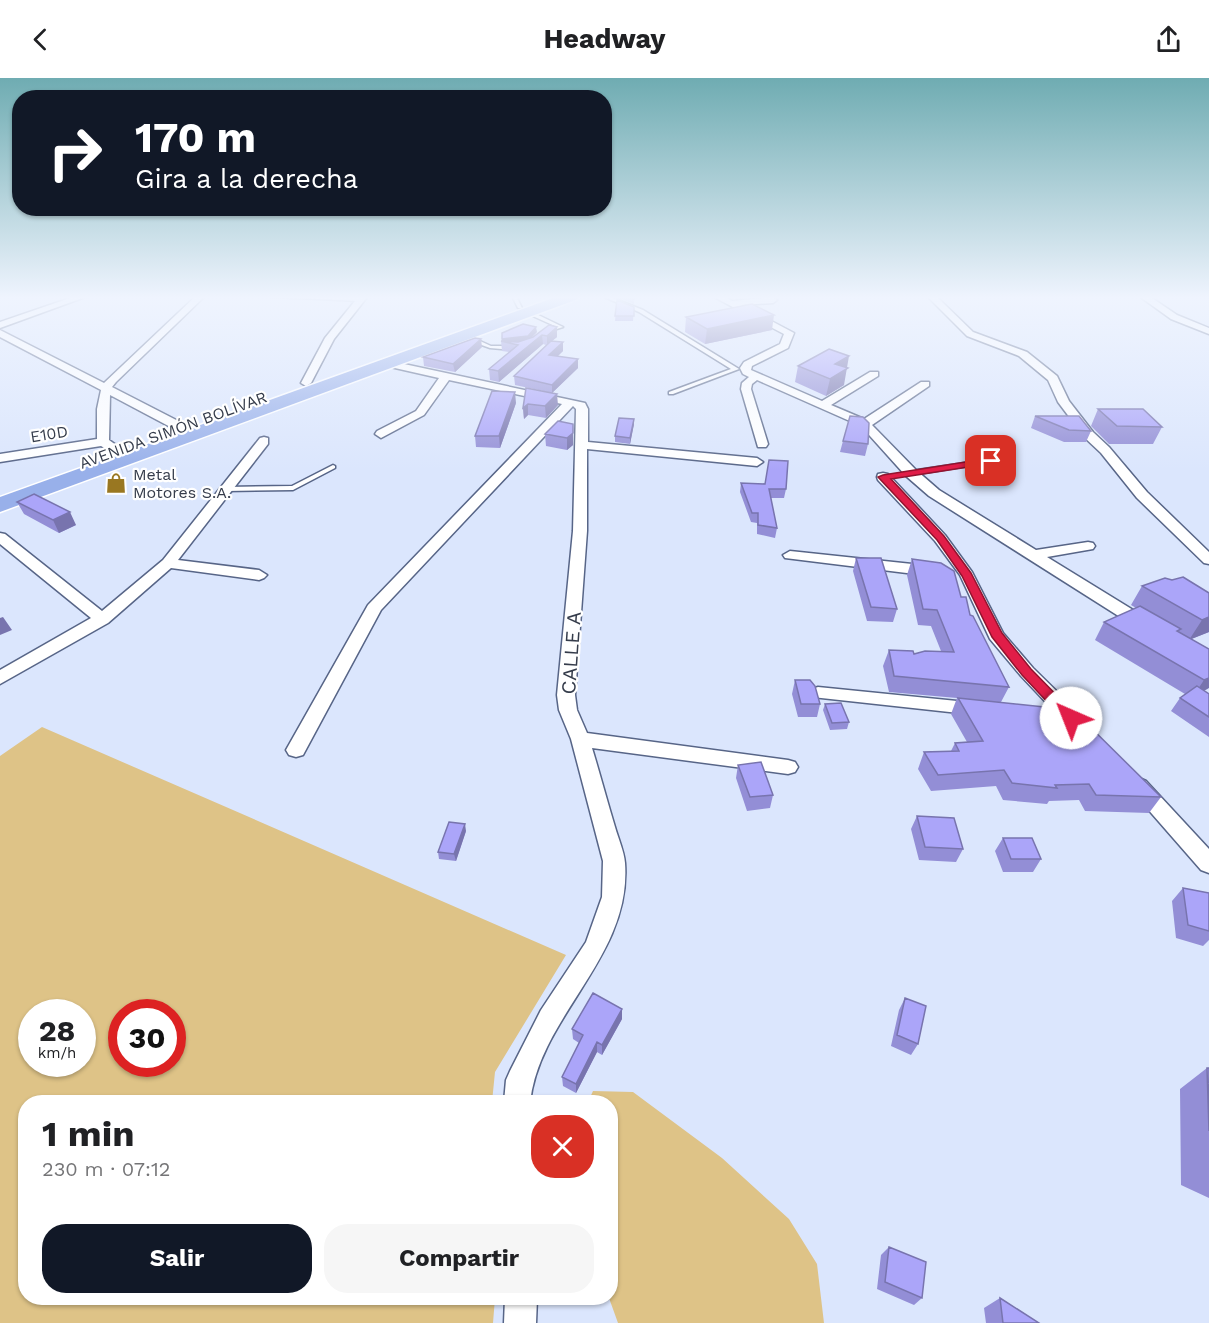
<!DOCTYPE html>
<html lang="es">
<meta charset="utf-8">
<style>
:root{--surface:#fff;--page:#f6f6f6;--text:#202124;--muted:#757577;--accent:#111827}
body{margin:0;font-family:"Work Sans",sans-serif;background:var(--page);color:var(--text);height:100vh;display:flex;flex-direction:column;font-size:22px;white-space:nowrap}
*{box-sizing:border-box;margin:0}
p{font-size:20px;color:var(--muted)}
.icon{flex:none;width:33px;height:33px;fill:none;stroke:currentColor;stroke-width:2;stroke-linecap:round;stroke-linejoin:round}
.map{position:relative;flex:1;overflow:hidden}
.drawer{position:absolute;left:18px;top:1017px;width:600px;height:210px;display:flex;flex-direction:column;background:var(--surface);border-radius:24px;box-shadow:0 2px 4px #0004}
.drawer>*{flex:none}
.banner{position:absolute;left:12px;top:12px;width:600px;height:126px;border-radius:24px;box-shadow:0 2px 4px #0004;background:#111827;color:#fff;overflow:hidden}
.speed{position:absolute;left:18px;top:921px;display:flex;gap:12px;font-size:30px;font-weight:700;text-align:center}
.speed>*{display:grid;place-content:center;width:78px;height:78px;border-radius:50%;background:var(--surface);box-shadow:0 2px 4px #0004;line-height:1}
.speed small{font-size:15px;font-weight:400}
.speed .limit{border:9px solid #d22;background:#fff;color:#111}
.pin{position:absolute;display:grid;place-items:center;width:51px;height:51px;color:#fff;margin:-26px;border-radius:12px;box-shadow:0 3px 9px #0006}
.me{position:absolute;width:66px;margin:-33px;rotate:316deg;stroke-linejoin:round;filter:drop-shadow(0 0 4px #0008)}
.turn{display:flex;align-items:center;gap:21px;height:126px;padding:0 24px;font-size:27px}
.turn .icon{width:78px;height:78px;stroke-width:2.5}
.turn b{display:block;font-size:42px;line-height:51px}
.round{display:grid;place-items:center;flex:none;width:63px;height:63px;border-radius:24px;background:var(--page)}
.overview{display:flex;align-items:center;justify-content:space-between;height:102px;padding:0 24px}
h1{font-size:36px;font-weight:700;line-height:45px}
.action{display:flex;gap:12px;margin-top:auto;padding:12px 24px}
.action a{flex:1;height:69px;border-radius:24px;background:var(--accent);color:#fff;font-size:24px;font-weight:700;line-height:69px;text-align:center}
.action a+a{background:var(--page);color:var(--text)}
header{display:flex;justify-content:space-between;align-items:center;height:78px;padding:0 24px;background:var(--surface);font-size:27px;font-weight:700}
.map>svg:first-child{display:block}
.green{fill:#dec387;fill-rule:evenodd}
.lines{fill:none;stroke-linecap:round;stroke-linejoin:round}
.service-casing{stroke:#576587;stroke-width:3}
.minor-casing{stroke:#576587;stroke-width:3}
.trunk-casing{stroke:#fff;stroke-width:3}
.service{fill:#fff;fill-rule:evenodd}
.minor{fill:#fff;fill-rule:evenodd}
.trunk{fill:#98b0ea;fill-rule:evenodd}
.wall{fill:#938ed6}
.shaded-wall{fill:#7874ae}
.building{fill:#aba5f9;stroke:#7874ae;stroke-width:1.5}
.route{fill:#e11d48;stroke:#92132f;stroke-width:1.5}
.labels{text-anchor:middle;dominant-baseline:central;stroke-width:4.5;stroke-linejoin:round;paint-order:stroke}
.far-street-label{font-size:16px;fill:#353c4b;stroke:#fff}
.far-poi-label{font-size:16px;fill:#353c4b;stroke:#fff;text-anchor:start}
.street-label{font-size:20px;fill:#353c4b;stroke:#fff}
</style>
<header><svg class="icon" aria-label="back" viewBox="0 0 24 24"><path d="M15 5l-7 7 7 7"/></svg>Headway<svg class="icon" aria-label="share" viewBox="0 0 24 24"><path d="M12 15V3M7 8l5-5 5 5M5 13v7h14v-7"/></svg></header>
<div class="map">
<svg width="1209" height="1245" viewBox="0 0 1209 1245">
<rect width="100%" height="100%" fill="#dbe6fd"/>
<!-- green -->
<path class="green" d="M 42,649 L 566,877 L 495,994 L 492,1024 L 26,1024 L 26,1220 L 495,1220 L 493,1245 L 0,1245 L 0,678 ZM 32,934 L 82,934 L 82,986 L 32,986 ZM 122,934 L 172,934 L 172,986 L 122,986 Z
M 593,1013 L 633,1014 L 722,1080 L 789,1141 L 817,1186 L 824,1245 L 618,1245 L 609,1220 L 610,1220 L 610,1024 L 588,1024 Z"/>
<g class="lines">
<!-- service casing -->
<g class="service-casing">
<path id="service" d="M 271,218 L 340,220 L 342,221 L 340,222 L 273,219 Z
M 512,218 L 516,218 L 522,230 L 518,230 Z
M 602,218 L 608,218 L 643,232 L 739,291 L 673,316 L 669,316 L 669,314 L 731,291 L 639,234 Z
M 526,233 L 530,233 L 563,249 L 544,255 L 544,253 L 557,249 L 526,235 Z
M 480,263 L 491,268 L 514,268 L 517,270 L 514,272 L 490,270 L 479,266 L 445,267 L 443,266 L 445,265 Z
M 991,381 L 994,383 L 993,384 L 911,397 L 908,395 L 911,393 Z
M 333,387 L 335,388 L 335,390 L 293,412 L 226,413 L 223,411 L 226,409 L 292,408 Z"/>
</g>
<!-- minor casing -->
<g class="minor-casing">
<path id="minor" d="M 76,218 L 88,218 L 0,250 L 0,244 Z
M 196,218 L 204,219 L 116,304 L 112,309 L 184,346 L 184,352 L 176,352 L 110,317 L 109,362 L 123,372 L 121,375 L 113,375 L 101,368 L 0,384 L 0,376 L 97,361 L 97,331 L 101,312 L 0,259 L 0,252 L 104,305 Z
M 325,218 L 368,218 L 334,261 L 311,305 L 306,308 L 301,305 L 325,260 L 355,223 L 329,221 Z
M 712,218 L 723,218 L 732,223 L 773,219 L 777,222 L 773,225 L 741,227 L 794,255 L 788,270 L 752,288 L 751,292 L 822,323 L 870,294 L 878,294 L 878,298 L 831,327 L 864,341 L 921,304 L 929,304 L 929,308 L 872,347 L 916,392 L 939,412 L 1036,472 L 1088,464 L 1093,465 L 1095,468 L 1093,471 L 1047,479 L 1151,543 L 1153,547 L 1151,551 L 1139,551 L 929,418 L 906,398 L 861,348 L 757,302 L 752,306 L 751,311 L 768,366 L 766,369 L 758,369 L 741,311 L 742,305 L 749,299 L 743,296 L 740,290 L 744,284 L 780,266 L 784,256 Z
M 927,218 L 936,218 L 973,254 L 1027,274 L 1057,298 L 1069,323 L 1093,354 L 1109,369 L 1147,414 L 1209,474 L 1209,486 L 1204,485 L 1137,420 L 1101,375 L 1085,360 L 1058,324 L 1048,302 L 1019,278 L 967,258 Z
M 1139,218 L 1149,218 L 1177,237 L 1209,250 L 1209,256 L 1171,241 Z
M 390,283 L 585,325 L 588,331 L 588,364 L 757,380 L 763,384 L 757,388 L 587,371 L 587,453 L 575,617 L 577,632 L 587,655 L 788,682 L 795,684 L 798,689 L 795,694 L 788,696 L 592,670 C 600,696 607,723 615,749 C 618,760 624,773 625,785 C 632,879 540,937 530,1024 L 504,1024 L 506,1002 L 510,993 L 541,932 L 586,864 L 602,819 L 603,783 L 571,661 L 559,632 L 557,617 L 573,453 L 576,331 L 573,328 L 381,532 L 303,677 L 296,679 L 289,677 L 286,672 L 368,527 L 562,326 L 449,302 L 424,337 L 381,360 L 375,356 L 377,353 L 416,333 L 439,300 L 386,288 L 386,284 Z
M 264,359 L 268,360 L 268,366 L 178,482 L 259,492 L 267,497 L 264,500 L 259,502 L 171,490 L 108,545 L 0,606 L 0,592 L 91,540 L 0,466 L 0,455 L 5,456 L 102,533 L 163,482 L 260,360 Z
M 883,395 L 888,396 L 945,457 L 972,494 L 1003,555 L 1033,590 L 1085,641 L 1087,646 L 1085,651 L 1078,653 L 1071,651 L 1021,598 L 990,561 L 960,497 L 935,463 L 878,402 L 877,399 L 878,396 Z
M 790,473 L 931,488 L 939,493 L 931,498 L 785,480 L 783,477 Z
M 818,609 L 977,625 L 983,626 L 986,631 L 983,636 L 977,637 L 812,619 L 809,615 L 812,611 Z
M 1139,700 L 1146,703 L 1209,771 L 1209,795 L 1201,792 L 1132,713 L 1129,708 L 1132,703 Z
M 505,1220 L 537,1220 L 536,1245 L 504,1245 Z"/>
</g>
<!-- trunk casing -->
<g class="trunk-casing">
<path id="trunk" d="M 559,218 L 580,218 L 578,221 L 0,434 L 0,419 Z"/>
</g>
<!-- service -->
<use href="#service" class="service"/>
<!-- minor -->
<use href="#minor" class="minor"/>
<!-- trunk -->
<use href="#trunk" class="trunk"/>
</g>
<!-- wall -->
<path class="wall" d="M 617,218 L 634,218 L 634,226 L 617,219 Z
M 617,222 L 634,229 L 633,243 L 615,243 Z
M 686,239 L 772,252 L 705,266 L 685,254 Z
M 549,247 L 557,259 L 552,263 L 563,273 L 557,278 L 578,281 L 578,290 L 552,315 L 558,327 L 546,340 L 528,337 L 524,341 L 523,330 L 543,313 L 515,307 L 514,298 L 546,267 L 543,266 L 499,304 L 490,302 L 489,291 L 509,274 L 502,273 L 501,263 L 537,254 L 531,260 L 533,259 Z
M 482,269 L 455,294 L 424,288 L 423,279 Z
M 798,288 L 844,307 L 826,318 L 795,304 Z
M 516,325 L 500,370 L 476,369 L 475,358 Z
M 1098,331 L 1162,349 L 1153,366 L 1109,366 L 1091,348 Z
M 1035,338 L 1091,353 L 1086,364 L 1064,364 L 1031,350 Z
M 558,343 L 573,367 L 567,372 L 546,368 L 545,356 Z
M 634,346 L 630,366 L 615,364 L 615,358 Z
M 843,363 L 868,366 L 865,378 L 840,374 Z
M 741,405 L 786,411 L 784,420 L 771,420 L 777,450 L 775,460 L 757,456 L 757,445 L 751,444 L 740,414 Z
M 17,424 L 76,447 L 59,455 L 24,436 Z
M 856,480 L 897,531 L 893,544 L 867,543 L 853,493 Z
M 912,481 L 961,519 L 970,537 L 1009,609 L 1001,624 L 1161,719 L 1149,735 L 1085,733 L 1079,722 L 1049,723 L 1047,726 L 1003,722 L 996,708 L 931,713 L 918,691 L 924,674 L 951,673 L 955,665 L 967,664 L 951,636 L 957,620 L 889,614 L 883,588 L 889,572 L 914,576 L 941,573 L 931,548 L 918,547 L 907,497 Z
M 1142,508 L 1209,515 L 1209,554 L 1191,561 L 1209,571 L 1204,613 L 1209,616 L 1209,659 L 1171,633 L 1180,620 L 1185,616 L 1095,562 L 1104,544 L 1136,530 L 1131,527 Z
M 795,602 L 820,626 L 817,639 L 798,639 L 792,616 Z
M 825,626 L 849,644 L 847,651 L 830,652 L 823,632 Z
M 738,687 L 773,717 L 770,730 L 747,733 L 736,700 Z
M 917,738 L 963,771 L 956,784 L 919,782 L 911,751 Z
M 466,753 L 456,783 L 439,781 L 438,774 Z
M 1003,760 L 1041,781 L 1033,794 L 1003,794 L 995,773 Z
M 1183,810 L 1209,815 L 1209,862 L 1203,868 L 1176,860 L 1172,823 Z
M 905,920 L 918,966 L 911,977 L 891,968 L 899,932 Z
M 622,941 L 602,977 L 597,974 L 576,1015 L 563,1008 L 562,999 L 579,965 L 573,961 L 572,951 Z
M 1207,990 L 1209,990 L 1209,1120 L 1181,1107 L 1180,1011 Z
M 889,1169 L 922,1220 L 914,1227 L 877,1211 L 881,1177 Z
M 1000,1220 L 1039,1245 L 986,1245 L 984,1230 Z"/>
<!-- shaded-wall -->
<path class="shaded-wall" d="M 774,237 L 772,252 L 705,266 L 707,251 Z
M 536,249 L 537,254 L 528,263 L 510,265 L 502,263 L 502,261 Z
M 557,249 L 557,259 L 547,267 L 547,258 Z
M 542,257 L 543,266 L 499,304 L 498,293 Z
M 481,261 L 482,269 L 455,294 L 453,286 Z
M 563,264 L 563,273 L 550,286 L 549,277 Z
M 849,278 L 844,307 L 826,318 L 830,301 L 835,286 Z
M 578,281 L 578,290 L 552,315 L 552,307 Z
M 515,314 L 516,325 L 500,370 L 499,358 Z
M 557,316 L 558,327 L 546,340 L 545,328 Z
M 528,326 L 528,337 L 524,341 L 523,330 Z
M 634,341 L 634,346 L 630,366 L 630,360 Z
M 573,346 L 573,367 L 567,372 L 567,360 Z
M 70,434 L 76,447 L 59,455 L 53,442 Z
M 3,539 L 12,552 L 0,557 L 0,540 Z
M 1209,539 L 1209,554 L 1189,562 L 1202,542 Z
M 1209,600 L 1209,610 L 1192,620 L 1204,602 Z
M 465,746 L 466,753 L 456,783 L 454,776 Z
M 622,931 L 622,941 L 602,977 L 602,967 Z
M 597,964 L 597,974 L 576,1015 L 576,1006 Z"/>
<!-- building -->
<path class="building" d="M 626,218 L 634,218 L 634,221 Z
M 617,222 L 634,229 L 634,238 L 615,238 Z
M 752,226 L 774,237 L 707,251 L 686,239 Z
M 523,246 L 536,249 L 528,258 L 502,261 L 502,255 Z
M 549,247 L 557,249 L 547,258 L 542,257 L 498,293 L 489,291 L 518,267 L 501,263 L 518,264 L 533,259 Z
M 475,260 L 481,261 L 453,286 L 423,279 Z
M 551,263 L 563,264 L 549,277 L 578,281 L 552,307 L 514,298 Z
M 829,271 L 849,278 L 835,286 L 848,290 L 830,301 L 798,288 Z
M 526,310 L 557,316 L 545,328 L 528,326 L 523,330 Z
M 492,313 L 515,314 L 499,358 L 475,358 Z
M 1098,331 L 1143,331 L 1162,349 L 1117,348 Z
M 850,338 L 863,339 L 869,345 L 868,366 L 843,363 Z
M 1035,338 L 1079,338 L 1091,353 L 1069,352 Z
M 619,340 L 634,341 L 630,360 L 615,358 Z
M 558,343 L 573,346 L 573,355 L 567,360 L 545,356 Z
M 769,382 L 788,383 L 786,411 L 769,411 L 777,450 L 758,447 L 758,435 L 752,435 L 741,405 L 765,406 Z
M 34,416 L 70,434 L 53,442 L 17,424 Z
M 856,480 L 881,480 L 897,531 L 871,529 Z
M 912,481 L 941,485 L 954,493 L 961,519 L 966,519 L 970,537 L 973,538 L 1009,609 L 894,598 L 889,572 L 913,573 L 914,576 L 925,573 L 954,574 L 937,532 L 923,531 Z
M 1183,499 L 1209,515 L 1209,539 L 1202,542 L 1142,508 L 1165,500 L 1172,502 Z
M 1140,528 L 1181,551 L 1177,553 L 1209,571 L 1209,600 L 1204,602 L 1104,544 Z
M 795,602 L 810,602 L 815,608 L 820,626 L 801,626 Z
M 1197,608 L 1209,616 L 1209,639 L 1180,620 Z
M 958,620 L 1073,632 L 1161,719 L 1096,717 L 1089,706 L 1055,707 L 1057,710 L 1012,705 L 1004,692 L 938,697 L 924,674 L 959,673 L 955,665 L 983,663 Z
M 841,625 L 849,644 L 832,645 L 825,626 Z
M 761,684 L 773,717 L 750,719 L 738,687 Z
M 917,738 L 954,740 L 963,771 L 925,769 Z
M 449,744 L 465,746 L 454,776 L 438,774 Z
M 1003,760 L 1032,760 L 1041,781 L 1011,781 Z
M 1183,810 L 1209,815 L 1209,853 L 1188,847 Z
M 593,915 L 622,931 L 602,967 L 597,964 L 576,1006 L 562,999 L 583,957 L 572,951 Z
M 905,920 L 926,928 L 918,966 L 897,957 Z
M 1207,990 L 1209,990 L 1209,1053 Z
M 889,1169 L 926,1184 L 922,1220 L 885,1204 Z
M 1000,1220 L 1039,1245 L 1003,1245 Z"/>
<!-- sky -->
<linearGradient id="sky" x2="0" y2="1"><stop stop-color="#6facb2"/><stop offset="0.56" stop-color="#eff4fe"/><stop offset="1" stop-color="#eff4fe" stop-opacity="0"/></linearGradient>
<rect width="1209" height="392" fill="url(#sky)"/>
<!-- route -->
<path class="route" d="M 991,380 L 996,383 L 994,385 L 891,401 L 944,458 L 971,495 L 1002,555 L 1031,591 L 1076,637 L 1078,640 L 1076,644 L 1066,644 L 1022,597 L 992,559 L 962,498 L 937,462 L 878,399 L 883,397 Z"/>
<!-- icons -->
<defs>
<g id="shop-bare" transform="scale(1.62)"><path d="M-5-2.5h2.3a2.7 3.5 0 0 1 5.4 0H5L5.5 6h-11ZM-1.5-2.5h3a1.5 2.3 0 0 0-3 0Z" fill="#997721" stroke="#fff" stroke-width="2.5" paint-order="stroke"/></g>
</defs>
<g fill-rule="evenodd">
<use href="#shop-bare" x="116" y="405"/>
</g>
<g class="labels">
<!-- far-street labels -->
<g class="far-street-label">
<text transform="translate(173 352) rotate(-20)">AVENIDA SIMÓN BOLÍVAR</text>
<text transform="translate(49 356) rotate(-9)">E10D</text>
</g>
<!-- far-poi labels -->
<g class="far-poi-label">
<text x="133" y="396">Metal<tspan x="133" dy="18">Motores S.A.</tspan></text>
</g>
<!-- street labels -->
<g class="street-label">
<text transform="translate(571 575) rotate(-86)">CALLE A</text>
</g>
</g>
</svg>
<div class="speed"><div>28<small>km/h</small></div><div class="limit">30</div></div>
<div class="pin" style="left:991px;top:383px;background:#d93025"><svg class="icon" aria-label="arrive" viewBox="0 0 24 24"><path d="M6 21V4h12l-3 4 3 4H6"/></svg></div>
<svg class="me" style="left:1071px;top:640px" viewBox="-20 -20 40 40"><circle r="19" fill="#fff"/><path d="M0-13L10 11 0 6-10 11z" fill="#e11d48"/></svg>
<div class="banner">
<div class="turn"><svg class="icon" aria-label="right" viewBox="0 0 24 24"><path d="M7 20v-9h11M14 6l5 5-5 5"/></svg><div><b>170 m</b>Gira a la derecha</div></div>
</div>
<section class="drawer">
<div class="overview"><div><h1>1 min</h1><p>230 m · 07:12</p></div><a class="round" style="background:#d93025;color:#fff"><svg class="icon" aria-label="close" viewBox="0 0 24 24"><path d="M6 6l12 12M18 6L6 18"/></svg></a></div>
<div class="action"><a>Salir</a><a>Compartir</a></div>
</section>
</div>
